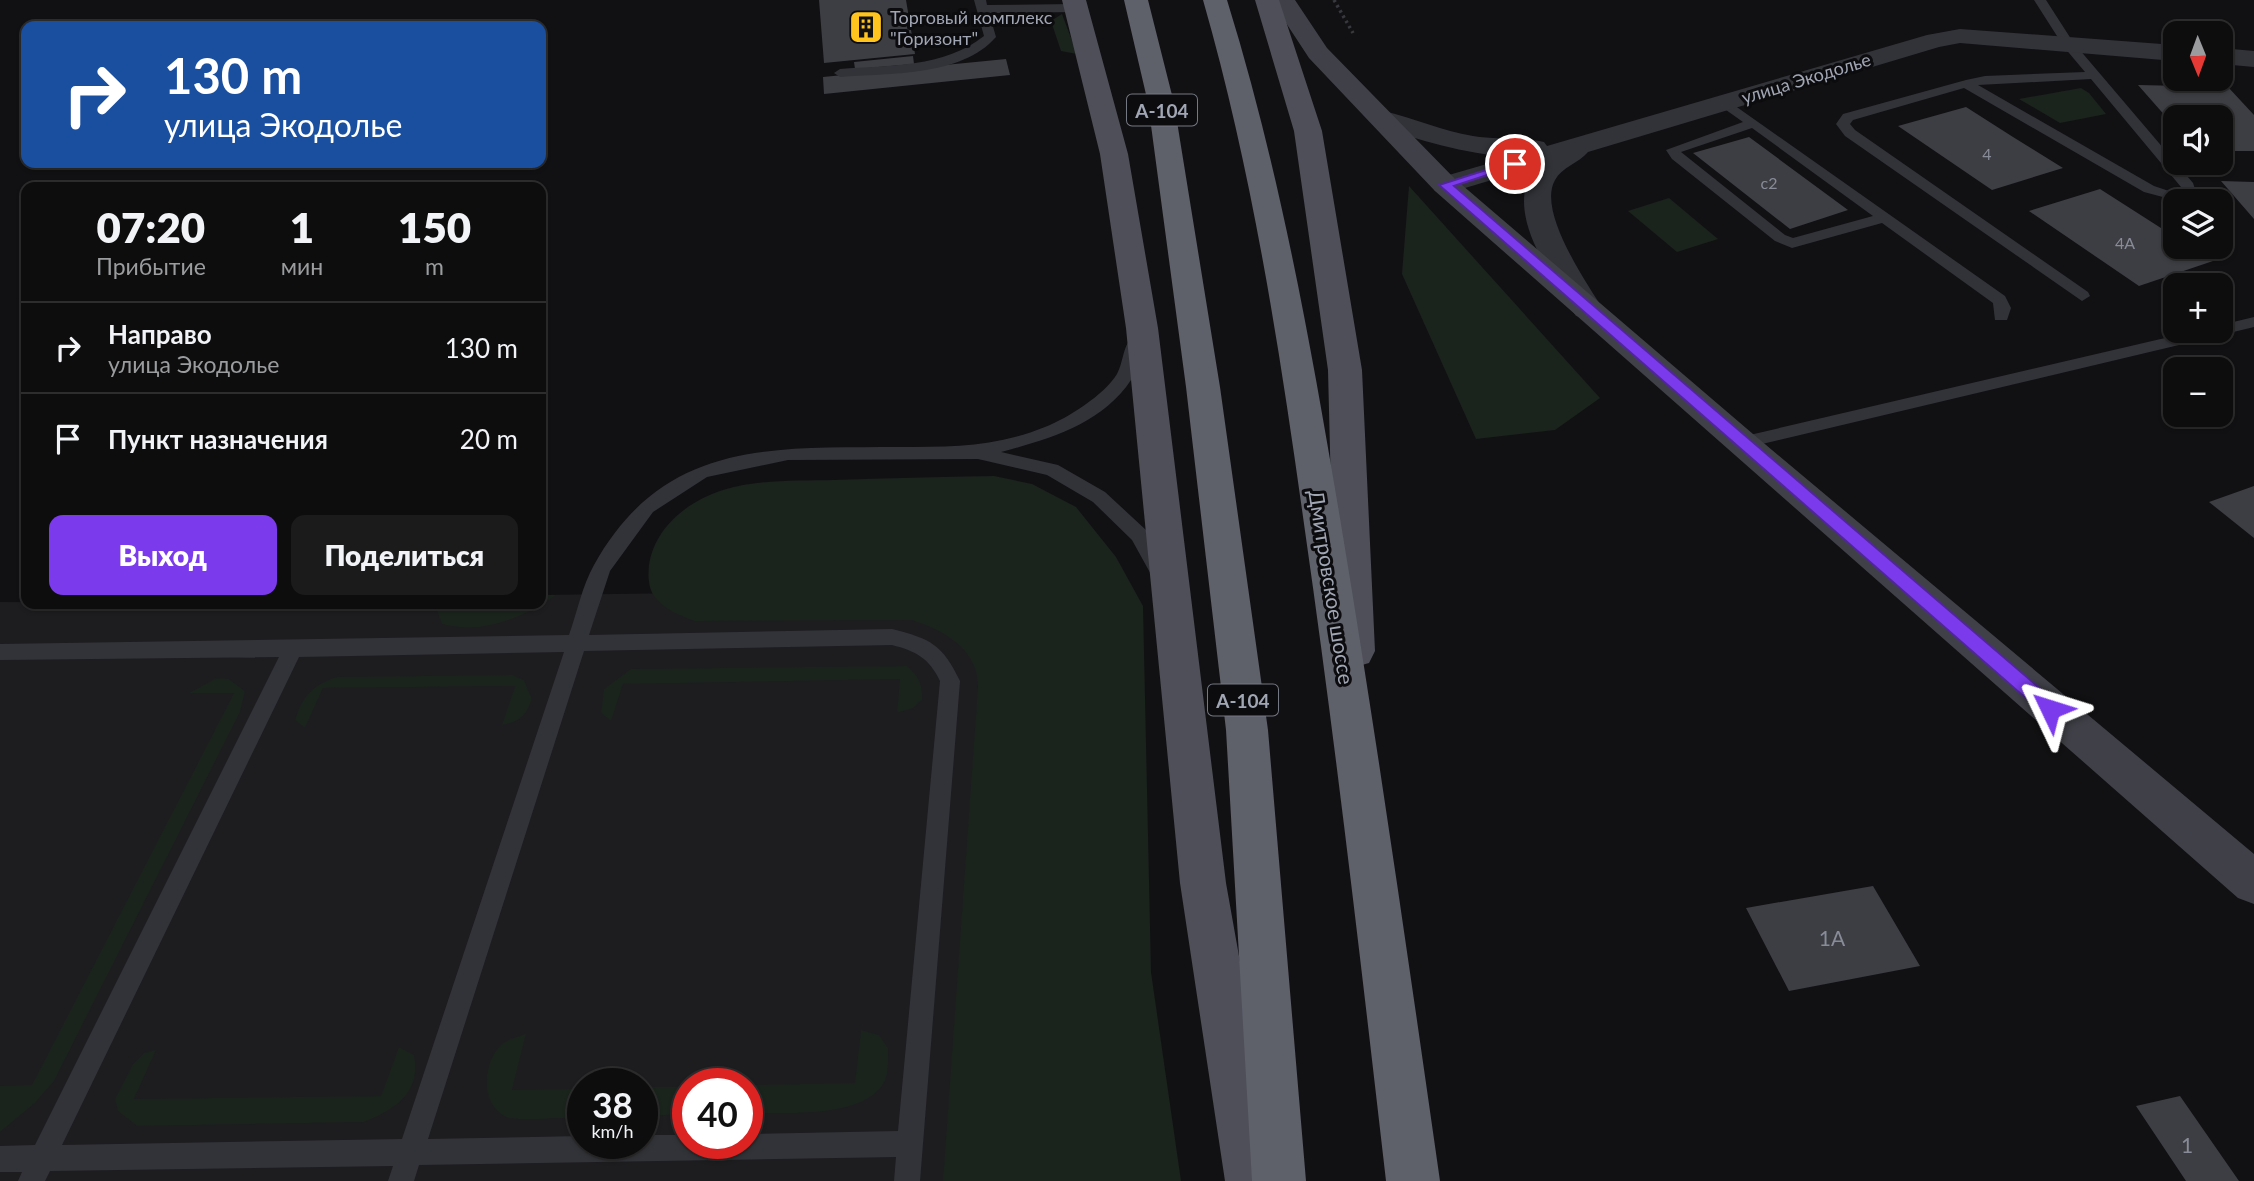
<!DOCTYPE html>
<html lang="ru">
<meta charset="utf-8">
<style>
:root{--surface:#0d0d0e;--page:#1b1b1c;--text:#f1f3f6;--muted:#9a9c9e;--line:#2d2d2e;--accent:#7c3aed}
body{margin:0;font-family:Lato,sans-serif;background:var(--page);color:var(--text);height:100vh;display:flex;flex-direction:column;font-size:26px;white-space:nowrap}
*{box-sizing:border-box;margin:0}
p{font-size:23px;color:var(--muted)}
.icon{flex:none;width:38px;height:38px;fill:none;stroke:currentColor;stroke-width:2;stroke-linecap:round;stroke-linejoin:round}
.map{position:relative;flex:1;overflow:hidden}
.panel{position:absolute;left:21px;top:182px;width:525px;height:427px;display:flex;flex-direction:column;background:var(--surface);border-radius:14px;box-shadow:0 2px 5px #0004,0 0 0 2px var(--line)}
.panel>*{flex:none}
.hud{position:absolute;left:21px;top:21px;width:525px;height:147px;border-radius:14px;box-shadow:0 2px 5px #0004,0 0 0 2px var(--line);background:#1a4fa0;color:#fff;overflow:hidden}
.needle{width:46px;rotate:179deg}
.fabs{position:absolute;left:2163px;top:21px;display:grid;gap:14px}
.fabs a{display:grid;place-items:center;width:70px;height:70px;border-radius:14px;background:var(--surface);box-shadow:0 2px 5px #0004,0 0 0 2px var(--line);font-size:35px}
.speed{position:absolute;left:567px;top:1068px;display:flex;gap:14px;font-size:35px;font-weight:700;text-align:center}
.speed>*{display:grid;place-content:center;width:91px;height:91px;border-radius:50%;background:var(--surface);box-shadow:0 2px 5px #0004,0 0 0 2px var(--line);line-height:1}
.speed small{font-size:18px;font-weight:400}
.speed .limit{border:10px solid #d22;background:#fff;color:#111}
.pin{position:absolute;display:grid;place-items:center;width:60px;height:60px;color:#fff;margin:-30px;border:4px solid #fff;border-radius:50%;box-shadow:0 2px 7px #0007}
.me{position:absolute;width:77px;margin:-38px;rotate:311deg;stroke-linejoin:round;filter:drop-shadow(0 0 5px #0008)}
.turn{display:flex;align-items:center;gap:24px;height:147px;padding:0 28px;font-size:32px}
.turn .icon{width:91px;height:91px;stroke-width:2.5}
.turn b{display:block;font-size:49px;line-height:60px}
.eta{display:flex;justify-content:space-evenly;align-items:center;height:119px;text-align:center}
.eta b{font-size:42px;font-weight:800;line-height:49px}
.cta{display:flex;gap:14px;margin-top:auto;padding:14px 28px}
.cta a{flex:1;height:80px;border-radius:14px;background:var(--accent);color:#fff;font-size:28px;font-weight:800;line-height:80px;text-align:center}
.cta a+a{background:var(--page);color:var(--text)}
ul{padding:0;list-style:none}
li{display:flex;align-items:center;gap:21px;height:91px;padding:0 28px;border-top:2px solid var(--line)}
li div{flex:1}
li b{display:block;font-size:26px}
li em{font-style:normal}
.map>svg:first-child{display:block}
.built{fill:#1d1d20;fill-rule:evenodd}
.green{fill:#1b231d}
.building{fill:#3d3e43}
.lines{fill:none;stroke-linecap:round;stroke-linejoin:round}
.path{stroke:#38393f;stroke-width:3.5;stroke-dasharray:2.5 3.5;stroke-linecap:butt}
.lane{fill:#323338;fill-rule:evenodd}
.street{fill:#323338;fill-rule:evenodd}
.secondary{fill:#404148;fill-rule:evenodd}
.primary{fill:#4e4f58;fill-rule:evenodd}
.highway{fill:#5e606a;fill-rule:evenodd}
.route{fill:#7c3aed;stroke:#51269a;stroke-width:2}
.labels{text-anchor:middle;dominant-baseline:central;stroke-width:6;stroke-linejoin:round;paint-order:stroke}
.far-number-label{font-size:16px;fill:#888c98}
.far-poi-label{font-size:18px;fill:#a1a6b5;stroke:#0c0c0e;text-anchor:start}
.far-street-label{font-size:18px;fill:#a1a6b5;stroke:#0c0c0e}
.shield{fill:#0c0c0e;stroke:#747883;stroke-width:2}
.shield-label{font-size:19px;font-weight:bold;fill:#a1a6b5}
.street-label{font-size:21px;fill:#a1a6b5;stroke:#0c0c0e}
.near-number-label{font-size:21px;fill:#888c98}
</style>
<div class="map">
<svg width="2254" height="1181" viewBox="0 0 2254 1181">
<rect width="100%" height="100%" fill="#111113"/>
<!-- built -->
<path class="built" d="M 991,589 L 952,1181 L 0,1181 L 0,602 L 541,604 L 541,595 ZM 583,1083 L 642,1083 L 642,1143 L 583,1143 ZM 688,1083 L 747,1083 L 747,1143 L 688,1143 Z"/>
<!-- green -->
<path class="green" d="M 1062,14 L 1077,54 L 1061,51 L 1051,21 Z
M 2081,88 L 2089,93 L 2106,114 L 2060,123 L 2019,99 Z
M 1409,186 L 1600,398 L 1555,430 L 1476,439 L 1402,274 Z
M 1669,198 L 1718,239 L 1677,252 L 1628,211 Z
M 994,476 L 1032,484 L 1076,507 L 1116,557 L 1143,606 L 1151,972 L 1181,1181 L 943,1181 L 978,686 C 977,648 944,631 912,620 L 694,621 C 679,615 664,610 654,596 C 648,587 648,575 649,565 C 655,527 688,501 723,490 C 758,479 798,481 834,480 C 887,478 940,477 994,476 Z
M 541,595 L 556,595 C 523,618 482,635 442,624 L 437,611 L 440,604 L 541,604 Z
M 907,666 C 919,676 923,685 922,700 L 913,708 L 897,713 L 900,679 L 623,684 L 611,721 L 601,713 L 604,689 L 631,669 Z
M 512,675 L 524,680 L 532,699 C 526,716 520,722 502,725 L 515,686 L 323,688 L 305,728 L 295,720 C 302,696 314,684 337,677 Z
M 217,678 L 229,679 L 245,691 L 240,712 L 54,1081 L 35,1103 L 0,1132 L 0,1086 L 32,1085 L 234,693 L 189,693 Z
M 861,1030 L 879,1035 L 888,1048 C 888,1058 889,1071 885,1081 C 865,1120 784,1112 747,1113 L 747,1085 L 855,1083 Z
M 526,1034 L 512,1090 L 583,1089 L 583,1117 C 568,1117 516,1122 506,1117 C 480,1105 482,1063 501,1045 C 508,1039 517,1037 526,1034 Z
M 399,1047 L 414,1055 C 422,1092 395,1110 364,1122 L 137,1126 L 118,1111 L 115,1099 L 133,1064 L 144,1053 L 156,1050 L 134,1099 L 381,1096 Z
M 642,1087 L 688,1087 L 688,1114 L 642,1116 Z"/>
<!-- building -->
<path class="building" d="M 819,0 L 906,0 L 915,54 L 824,63 Z
M 913,56 L 914,64 L 855,69 L 854,62 Z
M 1006,59 L 1010,75 L 824,94 L 823,77 Z
M 2138,85 L 2228,87 L 2254,115 L 2254,151 L 2221,151 L 2221,117 L 2175,117 L 2175,127 Z
M 1966,107 L 2013,137 L 2063,168 L 1992,190 L 1898,126 Z
M 1749,137 L 1848,210 L 1790,229 L 1693,153 Z
M 2221,181 L 2254,182 L 2254,219 Z
M 2100,189 L 2175,237 L 2175,247 L 2191,247 L 2213,261 L 2139,286 L 2029,211 Z
M 2254,486 L 2254,538 L 2209,502 Z
M 1873,886 L 1920,966 L 1789,991 L 1746,908 Z
M 2180,1096 L 2239,1181 L 2186,1181 L 2136,1106 Z"/>
<g class="lines">
<!-- path -->
<path class="path" d="M 1334,0 L 1353,33"/>
<!-- lane -->
<path class="lane" d="M 974,0 L 986,0 L 987,5 L 1076,4 L 1082,8 L 1076,12 L 989,13 L 996,37 C 961,77 889,73 840,77 L 834,73 L 840,69 C 889,65 944,68 984,36 Z
M 2034,0 L 2046,0 L 2073,42 L 2193,183 L 2196,192 L 2194,195 L 2174,200 L 2144,192 L 1964,88 L 1853,120 L 1850,124 L 1855,130 L 2088,292 L 2090,296 L 2082,301 L 1845,136 L 1836,124 L 1843,114 L 1966,80 L 1985,76 L 2085,72 L 2064,47 ZM 2091,79 L 2181,187 L 2182,190 L 2169,191 L 2154,186 L 1978,85 Z
M 1724,98 L 2005,296 L 2011,308 L 2007,320 L 1995,320 L 1993,303 L 1882,223 L 1792,248 L 1775,241 L 1672,159 L 1666,150 L 1743,122 L 1719,105 L 1717,102 ZM 1752,128 L 1873,216 L 1793,238 L 1785,235 L 1681,152 Z
M 2254,317 L 2254,327 L 2221,335 L 1741,449 L 1732,443 L 1741,437 L 2195,331 L 2221,331 L 2221,325 Z
M 1138,334 L 1146,339 C 1141,352 1138,368 1131,380 C 1102,424 1049,439 1001,452 L 1058,465 L 1105,492 L 1146,530 L 1170,573 L 1167,578 L 1160,580 L 1153,578 L 1132,540 L 1093,502 L 1047,475 L 978,459 L 788,460 L 707,477 L 653,512 L 610,571 L 589,635 L 892,629 C 931,639 942,644 960,681 L 920,1181 L 894,1181 L 896,1157 L 419,1165 L 414,1181 L 388,1181 L 393,1166 L 50,1171 L 45,1181 L 18,1181 L 22,1172 L 0,1172 L 0,1146 L 35,1145 L 279,657 L 0,660 L 0,644 L 569,635 C 577,613 582,586 594,565 C 664,439 773,448 899,447 C 951,447 996,447 1045,427 C 1068,418 1104,395 1117,374 C 1124,362 1123,338 1138,334 ZM 892,645 C 916,651 929,658 940,681 L 898,1131 L 747,1134 L 747,1143 L 688,1143 L 688,1135 L 642,1135 L 642,1143 L 583,1143 L 583,1136 L 428,1139 L 584,651 ZM 564,652 L 402,1139 L 62,1145 L 299,657 Z"/>
<!-- street -->
<path class="street" d="M 1960,29 L 2175,45 L 2175,61 L 1960,43 L 1939,47 L 1588,152 C 1579,163 1562,167 1555,180 C 1537,211 1586,282 1603,309 L 1598,316 L 1587,319 L 1576,316 L 1571,309 C 1549,270 1503,211 1535,167 L 1445,194 L 1435,191 L 1431,185 L 1435,179 L 1511,157 C 1464,154 1419,140 1375,125 L 1371,119 L 1375,113 L 1384,111 C 1414,118 1442,131 1473,136 C 1496,140 1521,137 1544,142 L 1547,146 L 1927,35 Z
M 2221,48 L 2254,51 L 2254,67 L 2221,64 Z"/>
<!-- secondary -->
<path class="secondary" d="M 1271,0 L 1295,0 L 1327,48 L 1455,179 L 1753,434 L 2254,854 L 2254,904 L 2238,898 L 1435,191 L 1309,58 Z"/>
<!-- primary -->
<path class="primary" d="M 1062,0 L 1086,0 L 1128,154 L 1158,328 L 1226,883 L 1279,1181 L 1225,1181 L 1180,883 L 1126,328 L 1100,154 Z
M 1255,0 L 1279,0 L 1322,131 L 1362,370 L 1375,651 L 1369,663 L 1355,667 L 1341,663 L 1335,651 L 1328,370 L 1294,131 Z"/>
<!-- highway -->
<path class="highway" d="M 1124,0 L 1148,0 L 1174,103 L 1220,387 L 1268,730 L 1306,1181 L 1252,1181 L 1226,730 L 1186,387 L 1148,103 Z
M 1203,0 L 1227,0 C 1281,174 1312,351 1342,530 C 1378,747 1409,964 1440,1181 L 1386,1181 C 1361,964 1336,747 1305,531 C 1280,352 1253,174 1203,0 Z"/>
</g>
<!-- route -->
<path class="route" d="M 1511,162 L 1521,164 L 1454,186 L 2057,703 L 2059,709 L 2057,714 L 2050,716 L 2044,714 L 1439,185 Z"/>
<!-- icons -->
<defs>
<g id="building-square" transform="scale(1.75)"><rect x="-9" y="-9" width="18" height="18" rx="4" fill="#ffc41d" stroke="#0c0c0e"/><path d="M-4-6H4V6H1V3H-1V6H-4ZM-2.5-4.3h1.7v1.8h-1.7ZM.8-4.3h1.7v1.8H.8ZM-2.5-1h1.7V.8h-1.7ZM.8-1h1.7V.8H.8Z" fill="#111"/></g>
</defs>
<g fill-rule="evenodd">
<use href="#building-square" x="866" y="27"/>
</g>
<g class="labels">
<!-- far-number labels -->
<g class="far-number-label">
<text x="1987" y="153">4</text>
<text x="1769" y="182">с2</text>
<text x="2125" y="242">4А</text>
</g>
<!-- far-poi labels -->
<g class="far-poi-label">
<text x="890" y="17">Торговый комплекс<tspan x="890" dy="21">"Горизонт"</tspan></text>
</g>
<!-- far-street labels -->
<g class="far-street-label">
<text transform="translate(1806 78) rotate(-17)">улица Экодолье</text>
</g>
<!-- shield labels -->
<g class="shield">
<rect x="1127" y="94.5" width="70" height="31" rx="5"/>
<rect x="1208" y="684.5" width="70" height="31" rx="5"/>
</g>
<g class="shield-label">
<text x="1162" y="110">А-104</text>
<text x="1243" y="700">А-104</text>
</g>
<!-- street labels -->
<g class="street-label">
<text transform="translate(1332 587) rotate(81)">Дмитровское шоссе</text>
</g>
<!-- near-number labels -->
<g class="near-number-label">
<text x="1832" y="937">1А</text>
<text x="2187" y="1144">1</text>
</g>
</g>
</svg>
<div class="fabs">
<a><svg class="needle" viewBox="-14 -14 28 28"><path d="M0-13l5 13h-10z" fill="#e53935"/><path d="M0 13l5-13h-10z" fill="#9a9c9e"/></svg></a>
<a><svg class="icon" aria-label="sound" viewBox="0 0 24 24"><path d="M4 9h4l5-4v14l-5-4H4zM17 9q2 3 0 6"/></svg></a>
<a><svg class="icon" aria-label="layers" viewBox="0 0 24 24"><path d="M12 4l9 5-9 5-9-5zM3 14l9 5 9-5"/></svg></a>
<a>+</a>
<a>−</a>
</div>
<div class="speed"><div>38<small>km/h</small></div><div class="limit">40</div></div>
<div class="pin" style="left:1515px;top:164px;background:#d93025"><svg class="icon" aria-label="arrive" viewBox="0 0 24 24"><path d="M6 21V4h12l-3 4 3 4H6"/></svg></div>
<svg class="me" style="left:2050px;top:709px" viewBox="-20 -20 40 40"><path d="M0-17L14 15 0 8-14 15z" fill="#7c3aed" stroke="#fff" stroke-width="4"/></svg>
<div class="hud">
<div class="turn"><svg class="icon" aria-label="right" viewBox="0 0 24 24"><path d="M7 20v-9h11M14 6l5 5-5 5"/></svg><div><b>130 m</b>улица Экодолье</div></div>
</div>
<section class="panel">
<div class="eta">
<div><b>07:20</b><p>Прибытие</p></div>
<div><b>1</b><p>мин</p></div>
<div><b>150</b><p>m</p></div>
</div>
<ul>
<li><svg class="icon" aria-label="right" viewBox="0 0 24 24"><path d="M7 20v-9h11M14 6l5 5-5 5"/></svg><div><b>Направо</b><p>улица Экодолье</p></div><em>130 m</em></li>
<li><svg class="icon" aria-label="arrive" viewBox="0 0 24 24"><path d="M6 21V4h12l-3 4 3 4H6"/></svg><div><b>Пункт назначения</b></div><em>20 m</em></li>
</ul>
<div class="cta"><a>Выход</a><a>Поделиться</a></div>
</section>
</div>
